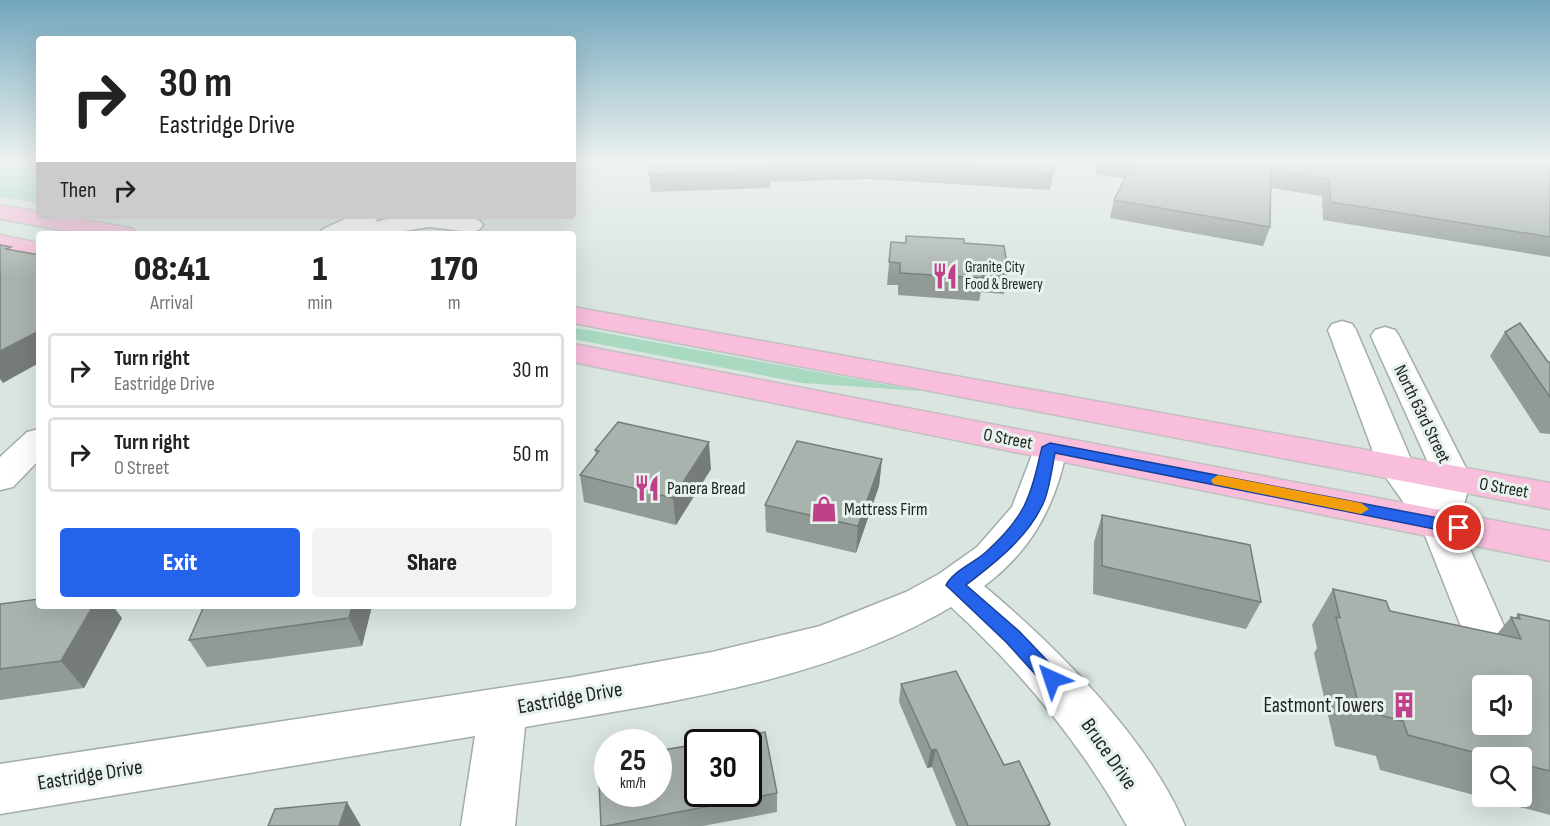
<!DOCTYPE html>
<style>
:root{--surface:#fff;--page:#f2f2f2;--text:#222;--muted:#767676;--line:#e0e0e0;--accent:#2563eb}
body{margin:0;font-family:"Sofia Sans Condensed",sans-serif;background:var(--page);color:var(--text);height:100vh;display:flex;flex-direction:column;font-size:22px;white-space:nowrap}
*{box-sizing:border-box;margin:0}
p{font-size:20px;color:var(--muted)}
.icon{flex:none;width:33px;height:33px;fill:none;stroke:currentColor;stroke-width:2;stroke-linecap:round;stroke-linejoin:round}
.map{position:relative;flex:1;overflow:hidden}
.drawer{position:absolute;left:36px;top:231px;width:540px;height:378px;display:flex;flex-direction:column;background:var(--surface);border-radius:6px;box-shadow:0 6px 24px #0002}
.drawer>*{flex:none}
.hud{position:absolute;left:36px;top:36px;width:540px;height:183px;border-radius:6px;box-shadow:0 6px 24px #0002;background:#fff;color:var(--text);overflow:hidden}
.tools{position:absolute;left:1472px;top:675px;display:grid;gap:12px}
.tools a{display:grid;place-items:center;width:60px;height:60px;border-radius:6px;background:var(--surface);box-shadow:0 6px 24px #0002;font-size:30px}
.speed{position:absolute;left:594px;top:729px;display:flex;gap:12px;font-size:30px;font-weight:700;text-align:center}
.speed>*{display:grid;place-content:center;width:78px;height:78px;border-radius:50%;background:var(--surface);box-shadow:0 6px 24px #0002;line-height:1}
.speed small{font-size:15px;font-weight:400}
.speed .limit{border:3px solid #111;border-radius:9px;background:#fff;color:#111}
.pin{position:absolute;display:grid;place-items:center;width:51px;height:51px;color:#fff;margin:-26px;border:3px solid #fff;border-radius:50%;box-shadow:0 2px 6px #0007}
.me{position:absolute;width:66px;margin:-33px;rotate:318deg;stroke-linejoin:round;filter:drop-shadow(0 0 4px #0008)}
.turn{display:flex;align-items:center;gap:21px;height:126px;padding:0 24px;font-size:27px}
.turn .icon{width:78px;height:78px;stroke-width:2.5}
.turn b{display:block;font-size:42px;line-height:51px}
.then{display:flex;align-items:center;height:57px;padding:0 24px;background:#0003;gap:12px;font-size:22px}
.eta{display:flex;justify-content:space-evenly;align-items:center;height:102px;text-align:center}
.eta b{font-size:36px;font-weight:800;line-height:42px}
.primary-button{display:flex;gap:12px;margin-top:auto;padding:12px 24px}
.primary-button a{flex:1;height:69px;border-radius:6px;background:var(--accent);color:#fff;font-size:24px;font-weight:800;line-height:69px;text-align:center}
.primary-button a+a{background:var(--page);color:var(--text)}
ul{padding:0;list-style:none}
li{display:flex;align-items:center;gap:18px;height:75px;margin:0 12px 9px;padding:0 12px;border:3px solid var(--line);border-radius:6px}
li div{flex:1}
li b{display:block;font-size:22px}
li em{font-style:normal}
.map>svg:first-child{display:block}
.green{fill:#a9d9c1}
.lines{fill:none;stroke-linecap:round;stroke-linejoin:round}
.minor-casing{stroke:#a3ada8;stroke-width:3}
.major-casing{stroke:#c0c1c1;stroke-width:3}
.minor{fill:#fff;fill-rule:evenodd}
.major{fill:#f8bedc;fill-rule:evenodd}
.wall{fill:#919a95;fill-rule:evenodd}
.shaded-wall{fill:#767d79}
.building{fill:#a9b3ad;stroke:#767d79;stroke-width:1.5;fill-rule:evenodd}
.route{fill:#2563eb;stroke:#184099;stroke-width:1.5}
.slow{fill:#f59e0b}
.labels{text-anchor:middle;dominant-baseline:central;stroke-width:6;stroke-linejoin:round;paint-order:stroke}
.far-poi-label{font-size:15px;fill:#1f2220;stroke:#e7f2ec;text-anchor:start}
.street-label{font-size:18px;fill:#1f2220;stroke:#e7f2ec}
.poi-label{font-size:18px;fill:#1f2220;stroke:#e7f2ec;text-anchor:start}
.near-street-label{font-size:21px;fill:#1f2220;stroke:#e7f2ec}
.near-poi-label{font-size:21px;fill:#1f2220;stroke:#e7f2ec;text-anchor:end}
</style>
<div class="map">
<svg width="1550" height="826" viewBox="0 0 1550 826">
<rect width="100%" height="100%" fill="#dae5df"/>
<!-- green -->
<path class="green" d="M 0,162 L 39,162 L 39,203 L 0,197 Z
M 573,328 L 589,330 L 921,391 L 803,383 L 573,339 Z"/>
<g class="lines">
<!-- minor casing -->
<g class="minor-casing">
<path id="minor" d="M 351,216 L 380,216 L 375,222 C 407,213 446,212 479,220 L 483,225 L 479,230 L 471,232 L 429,227 L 384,234 L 319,234 L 323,229 Z
M 1342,321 L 1352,324 L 1356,330 L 1413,464 L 1432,487 L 1435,478 L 1371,336 L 1375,330 L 1385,327 L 1395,330 L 1399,336 L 1471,478 L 1459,524 L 1504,626 L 1498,639 L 1482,644 L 1466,639 L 1422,528 L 1379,468 L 1328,330 L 1332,324 Z
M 39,429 L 39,460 L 13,487 L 0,490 L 0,457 L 27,432 Z
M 1050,436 L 1062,439 L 1067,447 C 1057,503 1031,552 984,586 C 1056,646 1149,739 1185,826 L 1127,826 C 1081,744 1021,671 951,607 C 824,682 668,702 525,727 L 515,826 L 461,826 L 475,736 L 0,814 L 0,764 L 573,677 L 712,652 L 820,626 L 906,592 L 939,574 L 977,547 L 1012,507 L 1038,439 Z"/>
</g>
<!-- major casing -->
<g class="major-casing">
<path id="major" d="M 0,205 L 39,212 L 39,216 L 62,216 L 125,227 L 133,229 L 137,234 L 85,234 L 0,219 Z
M 0,235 L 39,243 L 39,257 L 0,249 Z
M 573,307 L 1550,483 L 1550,509 L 573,323 Z
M 573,344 L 1550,531 L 1550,561 L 573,362 Z"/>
</g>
<!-- minor -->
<use href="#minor" class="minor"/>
<!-- major -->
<use href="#major" class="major"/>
</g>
<!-- wall -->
<path class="wall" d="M 650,162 L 1052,162 L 1054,173 L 1050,190 L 869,179 L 770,182 L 770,188 L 651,192 L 649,175 Z
M 1097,162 L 1521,162 L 1550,166 L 1550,257 L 1323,220 L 1322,196 L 1271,188 L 1270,227 L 1263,246 L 1110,218 L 1114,200 L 1125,178 L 1095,174 Z
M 906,236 L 964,243 L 1008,271 L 1004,294 L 981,292 L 979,301 L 898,295 L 898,285 L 887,285 L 891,242 L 905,243 Z
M 1505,332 L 1548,362 L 1550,362 L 1550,434 L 1540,433 L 1490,356 Z
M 595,450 L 711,469 L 676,525 L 584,502 L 580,475 L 596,455 Z
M 882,459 L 879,486 L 856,553 L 766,532 L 765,505 Z
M 1102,515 L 1261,602 L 1246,629 L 1093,594 L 1094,542 Z
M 1333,589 L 1390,611 L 1497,634 L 1511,617 L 1515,618 L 1518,614 L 1550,621 L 1550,815 L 1380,770 L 1376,756 L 1335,746 L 1314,653 L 1317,648 L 1312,625 ZM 1482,758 L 1521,758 L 1521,796 L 1482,796 Z
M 0,604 L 122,618 L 84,688 L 0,700 Z
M 372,606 L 362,646 L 207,667 L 189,640 Z
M 901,684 L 1004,765 L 1050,824 L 1050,826 L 956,826 L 932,767 L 927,768 L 899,702 Z
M 777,793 L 777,812 L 703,826 L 601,826 Z"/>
<!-- shaded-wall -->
<path class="shaded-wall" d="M 39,331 L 39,363 L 3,383 L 0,379 L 0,351 Z
M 709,442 L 711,469 L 676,525 L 673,498 Z
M 882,459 L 879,486 L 856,553 L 858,526 Z
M 93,606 L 113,606 L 122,618 L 84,688 L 61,661 Z
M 352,606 L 372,606 L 362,646 L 349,618 Z
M 936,749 L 932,767 L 927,768 L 931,750 Z
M 347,802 L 361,826 L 339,826 Z"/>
<!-- building -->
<path class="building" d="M 650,162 L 1052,162 L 1054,173 L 870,162 L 769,165 L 770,171 L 649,175 Z
M 1130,162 L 1521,162 L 1550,166 L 1550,237 L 1331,202 L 1329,179 L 1271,170 L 1270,227 L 1114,200 L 1133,162 Z
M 906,236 L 964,239 L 964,243 L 1004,246 L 1008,271 L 982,270 L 983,278 L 900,273 L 900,263 L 889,262 L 891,242 L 906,243 Z
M 0,245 L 11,247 L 6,249 L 39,255 L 39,331 L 0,351 Z
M 1520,323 L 1548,362 L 1550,362 L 1550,397 L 1505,332 Z
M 618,422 L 709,442 L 673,498 L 580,475 L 599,451 L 595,450 Z
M 797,441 L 882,459 L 858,526 L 765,505 Z
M 1102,515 L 1250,545 L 1261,602 L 1102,566 Z
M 1333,589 L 1386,601 L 1390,611 L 1521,639 L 1511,617 L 1520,619 L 1518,614 L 1550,621 L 1550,771 L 1521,764 L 1521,758 L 1496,758 L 1408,735 L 1403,721 L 1360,710 L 1336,617 L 1340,618 ZM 1482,686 L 1521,686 L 1521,724 L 1482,724 Z
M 39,599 L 39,606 L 93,606 L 61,661 L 0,669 L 0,604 Z
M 204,606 L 352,606 L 349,618 L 189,640 Z
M 956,671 L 1004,765 L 1019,761 L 1050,824 L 1046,826 L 968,826 L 936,749 L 931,750 L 901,684 Z
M 765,732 L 777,793 L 606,826 L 601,826 L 598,762 L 608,760 L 608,794 L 658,794 L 658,751 L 698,744 L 698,794 L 748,794 L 748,742 L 705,742 Z
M 347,802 L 339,826 L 268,826 L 275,809 Z"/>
<!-- sky -->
<linearGradient id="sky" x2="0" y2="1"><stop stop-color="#72a6bc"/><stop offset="0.58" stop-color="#eef3f1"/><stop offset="1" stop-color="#eef3f1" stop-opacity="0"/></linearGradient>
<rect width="1550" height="278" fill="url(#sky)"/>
<!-- route -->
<path class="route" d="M 1050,443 L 1459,522 L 1467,528 L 1459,534 L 1055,453 C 1052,468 1050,485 1045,499 C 1031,535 996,562 966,585 L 1019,631 L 1059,673 L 1062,679 L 1059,685 L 1052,688 L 1045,685 L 1006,642 L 946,585 C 953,571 974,563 986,552 C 1026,516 1030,498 1042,447 Z"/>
<!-- slow -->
<path class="slow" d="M 1218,475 L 1361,503 L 1369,509 L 1361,514 L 1213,484 L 1211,480 Z"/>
<!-- icons -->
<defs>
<g id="restaurant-bare" transform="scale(2.07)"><path d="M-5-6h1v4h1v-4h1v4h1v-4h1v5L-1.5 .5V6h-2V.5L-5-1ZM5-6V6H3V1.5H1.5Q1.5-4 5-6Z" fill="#c1408a" stroke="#e7f2ec" stroke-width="2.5" paint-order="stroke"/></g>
<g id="shop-bare" transform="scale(2.07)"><path d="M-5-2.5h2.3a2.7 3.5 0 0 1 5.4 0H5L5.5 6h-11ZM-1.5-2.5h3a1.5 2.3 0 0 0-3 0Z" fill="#c1408a" stroke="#e7f2ec" stroke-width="2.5" paint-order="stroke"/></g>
<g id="building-bare" transform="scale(2.07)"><path d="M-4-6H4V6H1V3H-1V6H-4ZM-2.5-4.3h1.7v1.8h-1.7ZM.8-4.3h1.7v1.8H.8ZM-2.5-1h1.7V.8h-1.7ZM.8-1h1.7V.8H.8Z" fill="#c1408a" stroke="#e7f2ec" stroke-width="2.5" paint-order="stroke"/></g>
</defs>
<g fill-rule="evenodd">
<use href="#restaurant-bare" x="945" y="276"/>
<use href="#restaurant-bare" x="647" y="488"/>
<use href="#shop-bare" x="824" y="509"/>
<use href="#building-bare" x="1404" y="705"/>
</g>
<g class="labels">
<!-- far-poi labels -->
<g class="far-poi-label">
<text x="965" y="267">Granite City<tspan x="965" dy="17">Food &amp; Brewery</tspan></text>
</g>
<!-- street labels -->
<g class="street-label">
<text transform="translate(1422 414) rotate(64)">North 63rd Street</text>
<text transform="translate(1008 439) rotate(11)">O Street</text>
<text transform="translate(1504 488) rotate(10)">O Street</text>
</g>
<!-- poi labels -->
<g class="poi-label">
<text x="667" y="488">Panera Bread</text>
<text x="844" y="509">Mattress Firm</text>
</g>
<!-- near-street labels -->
<g class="near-street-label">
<text transform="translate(570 698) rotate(-10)">Eastridge Drive</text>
<text transform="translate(1109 754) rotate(55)">Bruce Drive</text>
<text transform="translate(90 775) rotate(-9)">Eastridge Drive</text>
</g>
<!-- near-poi labels -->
<g class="near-poi-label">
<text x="1384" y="705">Eastmont Towers</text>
</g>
</g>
</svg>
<div class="tools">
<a><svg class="icon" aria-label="sound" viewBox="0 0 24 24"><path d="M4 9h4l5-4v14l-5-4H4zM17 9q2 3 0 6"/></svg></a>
<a><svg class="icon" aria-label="search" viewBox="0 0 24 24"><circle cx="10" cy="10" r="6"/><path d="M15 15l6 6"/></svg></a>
</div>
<div class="speed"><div>25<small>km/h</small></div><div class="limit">30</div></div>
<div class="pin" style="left:1459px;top:528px;background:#d93025"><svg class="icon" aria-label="arrive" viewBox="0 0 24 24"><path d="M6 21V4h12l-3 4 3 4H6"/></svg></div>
<svg class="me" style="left:1052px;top:679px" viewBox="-20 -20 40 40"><path d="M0-17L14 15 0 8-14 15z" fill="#2563eb" stroke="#fff" stroke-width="4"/></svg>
<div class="hud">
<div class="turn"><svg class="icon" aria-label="right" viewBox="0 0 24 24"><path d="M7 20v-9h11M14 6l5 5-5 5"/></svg><div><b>30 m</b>Eastridge Drive</div></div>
<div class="then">Then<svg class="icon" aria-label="right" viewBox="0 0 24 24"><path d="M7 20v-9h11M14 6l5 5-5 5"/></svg></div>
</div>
<section class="drawer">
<div class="eta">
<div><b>08:41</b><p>Arrival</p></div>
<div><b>1</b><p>min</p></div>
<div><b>170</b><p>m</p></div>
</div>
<ul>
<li><svg class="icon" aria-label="right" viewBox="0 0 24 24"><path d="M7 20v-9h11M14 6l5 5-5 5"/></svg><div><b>Turn right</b><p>Eastridge Drive</p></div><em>30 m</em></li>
<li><svg class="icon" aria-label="right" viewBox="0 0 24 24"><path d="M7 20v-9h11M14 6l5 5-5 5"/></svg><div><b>Turn right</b><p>O Street</p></div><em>50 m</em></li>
</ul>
<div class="primary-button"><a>Exit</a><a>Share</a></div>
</section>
</div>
